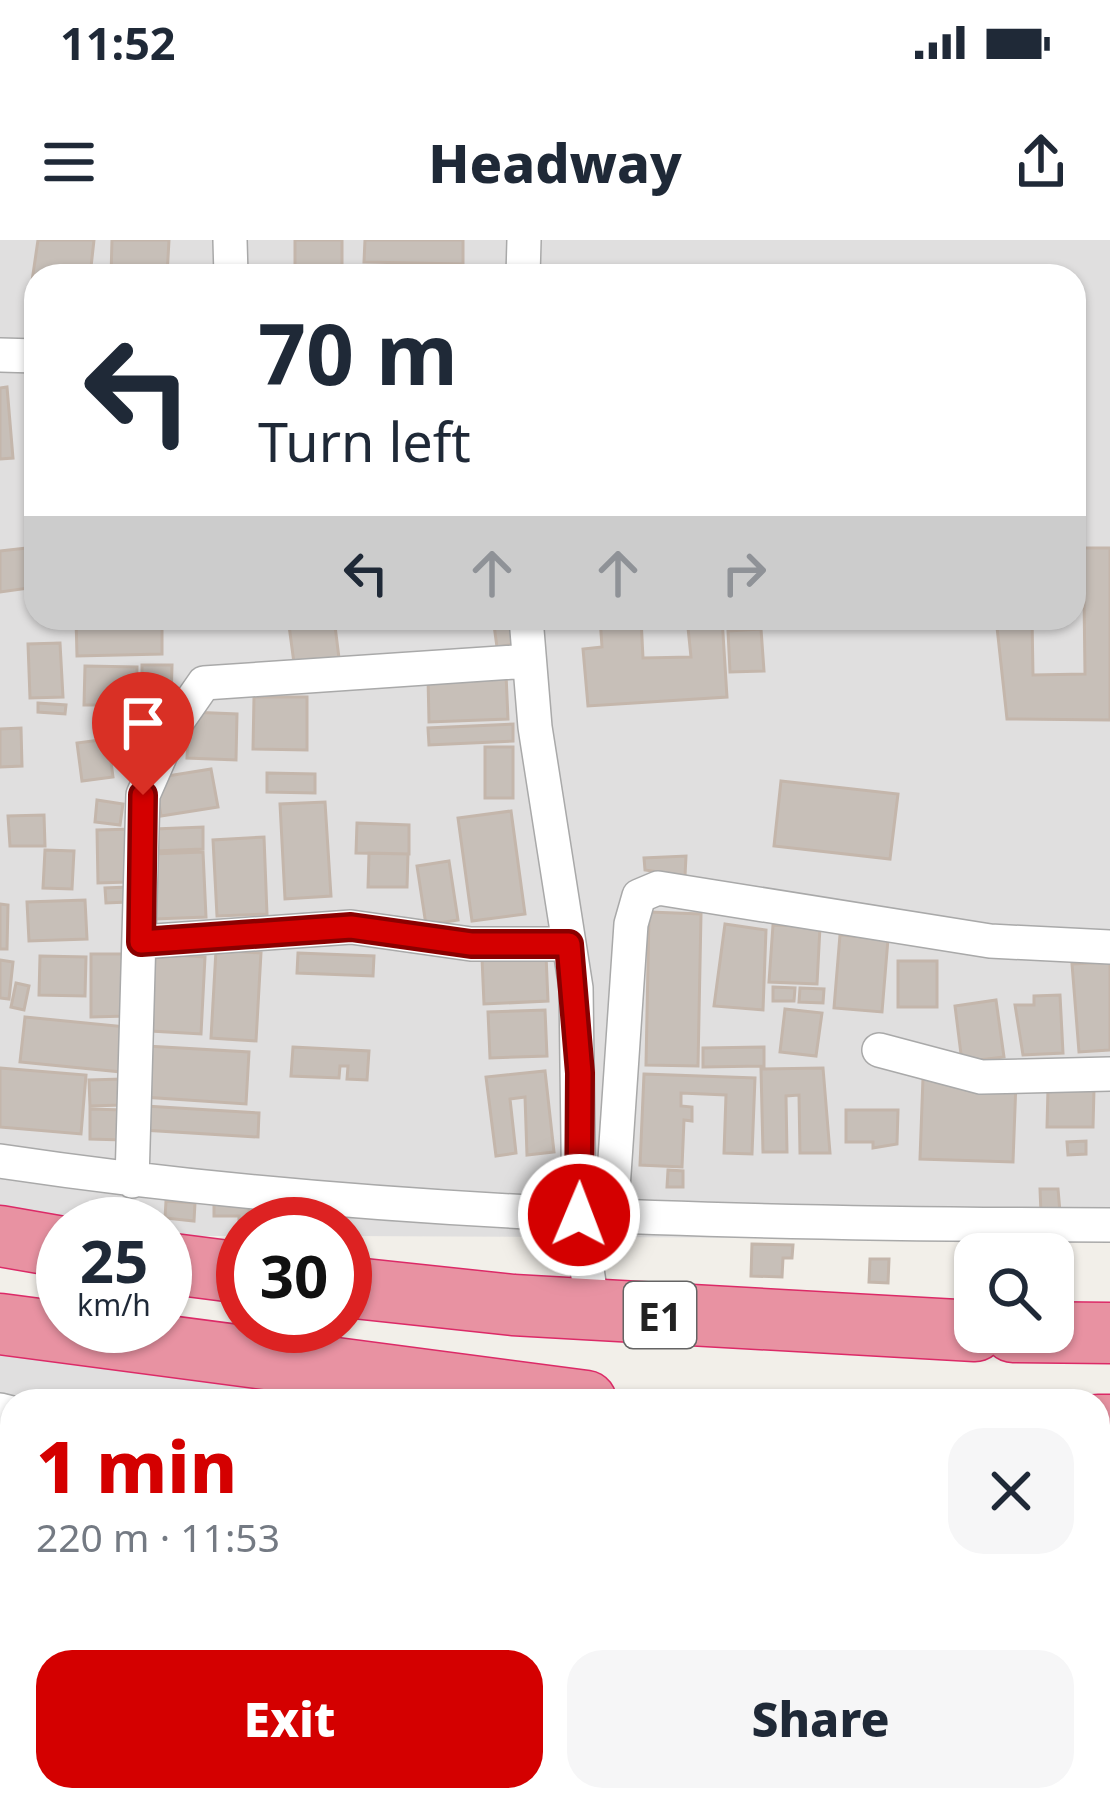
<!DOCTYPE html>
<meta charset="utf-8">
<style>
:root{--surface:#fff;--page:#f6f6f7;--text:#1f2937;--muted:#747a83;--accent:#d40000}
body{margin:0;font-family:"Noto Sans",sans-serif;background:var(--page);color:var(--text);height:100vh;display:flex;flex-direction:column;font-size:45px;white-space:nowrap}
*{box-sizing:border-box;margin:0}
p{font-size:39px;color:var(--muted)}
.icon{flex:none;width:66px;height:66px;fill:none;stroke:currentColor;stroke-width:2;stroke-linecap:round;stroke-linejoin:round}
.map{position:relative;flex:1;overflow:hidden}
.drawer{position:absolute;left:0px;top:1149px;width:1110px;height:423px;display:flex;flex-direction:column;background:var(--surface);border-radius:36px 36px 0 0;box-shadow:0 3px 9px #0004}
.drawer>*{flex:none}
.hud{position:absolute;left:24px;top:24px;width:1062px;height:366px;border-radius:36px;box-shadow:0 3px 9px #0004;background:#fff;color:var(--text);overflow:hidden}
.buttons{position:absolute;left:954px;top:993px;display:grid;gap:24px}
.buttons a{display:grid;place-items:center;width:120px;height:120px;border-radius:24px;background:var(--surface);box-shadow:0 3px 9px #0004;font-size:60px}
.speed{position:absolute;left:36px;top:957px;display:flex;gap:24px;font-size:60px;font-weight:700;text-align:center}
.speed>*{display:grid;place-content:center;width:156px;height:156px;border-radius:50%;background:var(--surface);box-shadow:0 3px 9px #0004;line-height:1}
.speed small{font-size:30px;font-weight:400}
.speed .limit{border:18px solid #d22;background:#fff;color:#111}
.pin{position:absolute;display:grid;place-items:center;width:102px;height:102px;color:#fff;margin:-123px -51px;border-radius:50% 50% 50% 0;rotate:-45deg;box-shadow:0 0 12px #0007}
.pin .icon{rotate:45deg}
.me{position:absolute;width:132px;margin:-66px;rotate:1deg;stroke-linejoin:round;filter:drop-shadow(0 0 9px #0008)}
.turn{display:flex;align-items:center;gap:42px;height:252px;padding:0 36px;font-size:54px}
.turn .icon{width:156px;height:156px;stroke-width:2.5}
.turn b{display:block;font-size:84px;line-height:102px}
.lanes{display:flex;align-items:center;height:114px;padding:0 36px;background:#0003;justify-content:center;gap:60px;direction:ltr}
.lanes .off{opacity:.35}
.round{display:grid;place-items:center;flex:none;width:126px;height:126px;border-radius:36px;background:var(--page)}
.summary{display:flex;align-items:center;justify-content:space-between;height:204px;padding:0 36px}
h1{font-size:72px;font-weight:800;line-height:90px;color:var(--accent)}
.button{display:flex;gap:24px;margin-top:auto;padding:24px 36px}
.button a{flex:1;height:138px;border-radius:36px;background:var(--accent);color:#fff;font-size:48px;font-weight:800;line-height:138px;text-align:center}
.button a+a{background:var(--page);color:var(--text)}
.status{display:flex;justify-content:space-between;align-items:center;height:84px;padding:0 60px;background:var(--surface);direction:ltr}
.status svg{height:33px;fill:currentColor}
header{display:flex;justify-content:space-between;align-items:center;height:156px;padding:0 36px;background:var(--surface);font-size:54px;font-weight:800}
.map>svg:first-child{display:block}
.residential{fill:#e0dfdf;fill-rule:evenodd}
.building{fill:#c7bfb8;stroke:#c4b6ab;stroke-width:3}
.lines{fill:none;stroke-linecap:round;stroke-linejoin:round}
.minor-casing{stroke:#a9a9a9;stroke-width:36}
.motorway-casing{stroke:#dc2a67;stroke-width:63}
.minor{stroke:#fff;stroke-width:33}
.motorway{stroke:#e892a2;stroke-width:60}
.route-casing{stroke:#8a0000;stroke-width:30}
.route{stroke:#d40000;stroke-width:21}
.labels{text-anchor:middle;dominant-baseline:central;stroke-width:12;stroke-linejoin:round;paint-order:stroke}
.shield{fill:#fff;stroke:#646464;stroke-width:3}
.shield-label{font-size:39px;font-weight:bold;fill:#222}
</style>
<div class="status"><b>11:52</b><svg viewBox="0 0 49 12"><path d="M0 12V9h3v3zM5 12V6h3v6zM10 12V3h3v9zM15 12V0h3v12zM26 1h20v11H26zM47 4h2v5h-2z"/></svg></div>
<header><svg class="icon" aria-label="menu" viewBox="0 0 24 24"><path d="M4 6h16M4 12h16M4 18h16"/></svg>Headway<svg class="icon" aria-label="share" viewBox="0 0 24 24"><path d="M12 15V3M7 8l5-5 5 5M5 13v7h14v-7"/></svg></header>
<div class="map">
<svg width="1110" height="1571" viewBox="0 0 1110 1571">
<rect width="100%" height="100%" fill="#f2efe9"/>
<!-- residential -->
<path class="residential" d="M 0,0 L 1110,0 L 1110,999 L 345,996 L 345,984 L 243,984 L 243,996 L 165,996 L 165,984 L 90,984 L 0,968 ZM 36,36 L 1074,36 L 1074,378 L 36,378 Z
M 0,1096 L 526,1161 L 12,1161 L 12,1560 L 1098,1560 L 1098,1222 L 1110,1224 L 1110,1571 L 0,1571 Z"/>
<!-- building -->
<path class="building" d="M 38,0 L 94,0 L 90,36 L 36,36 L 36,49 L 31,48 Z
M 112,0 L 169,0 L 167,36 L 111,36 Z
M 295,0 L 342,0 L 342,36 L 295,36 Z
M 365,0 L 463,0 L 463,24 L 364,22 Z
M 7,147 L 13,218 L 0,219 L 0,148 Z
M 36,171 L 36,232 L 31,232 L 29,172 Z
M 36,307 L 36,347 L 0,352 L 0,311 Z
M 1074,308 L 1110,308 L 1110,480 L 1007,479 L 996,378 L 1032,378 L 1033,435 L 1085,434 L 1084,355 L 1074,355 Z
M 76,378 L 162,378 L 162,414 L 77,416 Z
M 288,378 L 334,378 L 339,418 L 294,423 Z
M 493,378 L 511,378 L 514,404 L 497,407 Z
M 600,378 L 641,378 L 643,418 L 691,417 L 687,378 L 722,378 L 727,457 L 588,466 L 583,409 L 602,407 Z
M 761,389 L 764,431 L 730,432 L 728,391 Z
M 60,403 L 63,457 L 30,458 L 28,404 Z
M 142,425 L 172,425 L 171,463 L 142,462 Z
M 85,426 L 137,427 L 136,465 L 84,465 Z
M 506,434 L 508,479 L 429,482 L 428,437 Z
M 254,457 L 307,457 L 307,510 L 253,509 Z
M 38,463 L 66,465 L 65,474 L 38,472 Z
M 189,472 L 237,474 L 236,520 L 187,518 Z
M 513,484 L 513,501 L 429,505 L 428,488 Z
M 21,488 L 22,526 L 0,527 L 0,489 Z
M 108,499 L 113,537 L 82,541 L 77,503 Z
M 485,507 L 513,507 L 513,558 L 485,558 Z
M 211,529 L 218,567 L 161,576 L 155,538 Z
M 267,533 L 315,534 L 315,553 L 267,552 Z
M 781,541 L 898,554 L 890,619 L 774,606 Z
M 97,560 L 123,564 L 120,585 L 95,582 Z
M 325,562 L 331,656 L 285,659 L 280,564 Z
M 511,571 L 525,674 L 472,681 L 458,578 Z
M 44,575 L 45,606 L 10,606 L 8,576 Z
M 357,583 L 409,585 L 409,614 L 356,613 Z
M 203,587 L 203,609 L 155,611 L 155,589 Z
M 134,589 L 128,642 L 98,643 L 97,590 Z
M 264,597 L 267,674 L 217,676 L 213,600 Z
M 45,610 L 74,611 L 72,649 L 43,648 Z
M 203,612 L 206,677 L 155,679 L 152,614 Z
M 369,613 L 408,614 L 407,647 L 368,647 Z
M 686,616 L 685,636 L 645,630 L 644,618 Z
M 449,621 L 458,680 L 426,685 L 417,626 Z
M 128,647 L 128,662 L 106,663 L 105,648 Z
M 85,660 L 87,699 L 29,701 L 27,662 Z
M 0,664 L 8,665 L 7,709 L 0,709 Z
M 649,672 L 701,674 L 698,826 L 646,825 Z
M 725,684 L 766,690 L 763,770 L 714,766 Z
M 773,685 L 820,687 L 817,744 L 769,742 Z
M 840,695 L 888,699 L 882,772 L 834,768 Z
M 216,710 L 261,713 L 256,801 L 211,798 Z
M 298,713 L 374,716 L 373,736 L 297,733 Z
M 91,714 L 127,714 L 128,776 L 91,777 Z
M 155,714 L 205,717 L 201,794 L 151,791 Z
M 546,715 L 548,761 L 484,764 L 482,718 Z
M 40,716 L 86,717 L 85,756 L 39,755 Z
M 0,720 L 13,722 L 9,759 L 0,758 Z
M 898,721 L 937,721 L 937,767 L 898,767 Z
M 1110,722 L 1110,810 L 1079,812 L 1072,724 Z
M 16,743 L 29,746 L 24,770 L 11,767 Z
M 773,747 L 795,748 L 794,761 L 773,761 Z
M 800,748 L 824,749 L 823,763 L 799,762 Z
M 1060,755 L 1063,813 L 1023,815 L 1015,765 L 1034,765 L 1034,756 Z
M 996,760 L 1004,817 L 962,822 L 955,766 Z
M 785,769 L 822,773 L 816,816 L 780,812 Z
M 545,770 L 547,816 L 490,818 L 488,772 Z
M 25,777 L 127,787 L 122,832 L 20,822 Z
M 146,806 L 249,812 L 246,864 L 143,857 Z
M 293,807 L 369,811 L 367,840 L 347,839 L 348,826 L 340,826 L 339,838 L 291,836 Z
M 764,807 L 764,826 L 703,827 L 703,808 Z
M 0,828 L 86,835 L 81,894 L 0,887 Z
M 823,828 L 830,913 L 800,913 L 799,855 L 786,856 L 787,912 L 763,912 L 761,829 Z
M 545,831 L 554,912 L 527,915 L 525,857 L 510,859 L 516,913 L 496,916 L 486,837 Z
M 644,834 L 755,838 L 752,914 L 724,913 L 726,855 L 681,853 L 681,866 L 692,867 L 692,881 L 684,880 L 682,927 L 640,925 Z
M 923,838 L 1016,841 L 1013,922 L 920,919 Z
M 122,839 L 122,865 L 90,866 L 89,840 Z
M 1048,849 L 1094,849 L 1093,887 L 1047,887 Z
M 145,866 L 259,873 L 258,897 L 143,890 Z
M 90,869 L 123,870 L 123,900 L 90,899 Z
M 846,870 L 898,870 L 897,904 L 873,908 L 873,902 L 846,902 Z
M 1086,901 L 1086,914 L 1068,915 L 1067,902 Z
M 668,930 L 683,931 L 683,947 L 667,947 Z
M 1040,949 L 1058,949 L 1060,972 L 1041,973 Z
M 166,961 L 195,963 L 194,981 L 165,978 Z
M 249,962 L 249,984 L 239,985 L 239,976 L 214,976 L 214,963 Z
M 259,966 L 287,967 L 287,984 L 259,984 Z
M 752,1004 L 793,1005 L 792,1018 L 783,1018 L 782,1037 L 751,1036 Z
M 870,1019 L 889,1019 L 888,1043 L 869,1042 Z
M 1098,1356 L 1110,1357 L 1110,1410 L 1098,1409 Z
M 12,1397 L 12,1471 L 0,1461 L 0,1412 Z
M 292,1560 L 342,1560 L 347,1564 L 341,1571 L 284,1571 Z
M 365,1560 L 436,1560 L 446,1571 L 366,1571 L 360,1566 Z"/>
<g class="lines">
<!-- minor casing -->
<g class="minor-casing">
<path id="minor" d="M 230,0 L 231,36
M 523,36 L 524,0
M 0,115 L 36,116
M 526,378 L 535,487 L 576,748 L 579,975 L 593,1070
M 141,702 L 351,687 L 471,704 L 569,704
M 879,810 L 981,837 L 1110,834
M 0,921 C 367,976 740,984 1110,985
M 132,941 L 143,555 L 172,489 L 204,443 L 529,421
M 611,978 L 631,684 L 639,656 L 658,648 L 990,701 L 1110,707
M 0,1170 L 12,1173
M 1098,1313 L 1110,1315
M 0,1507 L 12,1514
M 90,1560 L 109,1571
M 654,1560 L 665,1571
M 165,1571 L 172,1560
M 582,1571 L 599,1560"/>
</g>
<!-- motorway casing -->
<g class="motorway-casing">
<path id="motorway" d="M 0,996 L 63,1007
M 165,1023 L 243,1033
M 345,1047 L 513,1065 L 975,1091
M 0,1084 L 586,1161
M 1013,1092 L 1110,1093
M 1098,1185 L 1110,1185"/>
</g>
<!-- minor -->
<use href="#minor" class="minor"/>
<!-- motorway -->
<use href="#motorway" class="motorway"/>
</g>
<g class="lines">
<!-- route casing -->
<g class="route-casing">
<path id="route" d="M 143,555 L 141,702 L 351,687 L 471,704 L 569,704 L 580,833 L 579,975"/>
</g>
<!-- route -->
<use href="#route" class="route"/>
</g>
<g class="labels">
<!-- shield labels -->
<rect class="shield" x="624" y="1042" width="72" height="66" rx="9"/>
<g class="shield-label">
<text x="660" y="1075">E1</text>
</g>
</g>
</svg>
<div class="buttons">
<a><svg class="icon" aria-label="search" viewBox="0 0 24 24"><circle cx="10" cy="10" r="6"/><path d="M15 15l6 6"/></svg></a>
</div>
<div class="speed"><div>25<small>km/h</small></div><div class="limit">30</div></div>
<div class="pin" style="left:143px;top:555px;background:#d93025"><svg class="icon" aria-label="arrive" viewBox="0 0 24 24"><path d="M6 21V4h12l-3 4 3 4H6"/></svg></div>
<svg class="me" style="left:579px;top:975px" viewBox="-20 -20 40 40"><circle r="17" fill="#d40000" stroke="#fff" stroke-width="3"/><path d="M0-11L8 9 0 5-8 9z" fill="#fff"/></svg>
<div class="hud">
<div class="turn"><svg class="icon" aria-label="left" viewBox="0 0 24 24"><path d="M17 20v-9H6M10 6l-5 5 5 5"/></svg><div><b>70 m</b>Turn left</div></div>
<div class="lanes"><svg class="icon" aria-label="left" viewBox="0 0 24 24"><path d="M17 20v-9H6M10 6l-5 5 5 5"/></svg><svg class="icon off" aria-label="ahead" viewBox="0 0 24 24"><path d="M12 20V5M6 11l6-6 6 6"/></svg><svg class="icon off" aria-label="ahead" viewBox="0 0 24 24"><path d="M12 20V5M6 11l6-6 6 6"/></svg><svg class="icon off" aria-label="right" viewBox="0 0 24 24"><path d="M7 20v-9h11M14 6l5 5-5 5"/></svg></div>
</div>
<section class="drawer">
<div class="summary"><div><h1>1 min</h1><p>220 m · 11:53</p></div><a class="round"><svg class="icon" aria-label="close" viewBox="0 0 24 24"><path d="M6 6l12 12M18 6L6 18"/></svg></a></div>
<div class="button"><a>Exit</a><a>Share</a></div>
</section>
</div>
